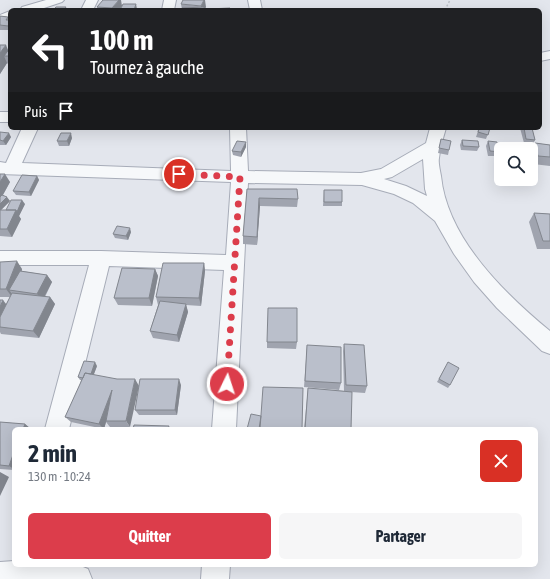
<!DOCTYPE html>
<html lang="fr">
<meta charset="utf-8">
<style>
:root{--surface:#fff;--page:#f6f6f7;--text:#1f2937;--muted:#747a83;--accent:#dc3d4b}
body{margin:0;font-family:"Asap Condensed",sans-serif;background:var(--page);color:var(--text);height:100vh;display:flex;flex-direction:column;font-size:15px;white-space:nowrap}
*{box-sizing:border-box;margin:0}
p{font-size:13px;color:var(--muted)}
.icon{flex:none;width:22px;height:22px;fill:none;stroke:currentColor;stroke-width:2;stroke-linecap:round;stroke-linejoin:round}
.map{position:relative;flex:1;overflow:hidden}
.panel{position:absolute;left:12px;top:427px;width:526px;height:140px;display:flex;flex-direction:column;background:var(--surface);border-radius:6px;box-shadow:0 4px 16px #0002}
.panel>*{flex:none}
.guide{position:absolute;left:8px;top:8px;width:534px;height:122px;border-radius:6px;box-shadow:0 4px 16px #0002;background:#202124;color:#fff;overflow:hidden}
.controls{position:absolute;left:494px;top:142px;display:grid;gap:8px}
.controls a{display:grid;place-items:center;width:44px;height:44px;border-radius:6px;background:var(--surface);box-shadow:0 4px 16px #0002;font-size:20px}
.pin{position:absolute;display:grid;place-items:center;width:34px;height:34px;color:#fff;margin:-17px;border:2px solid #fff;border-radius:50%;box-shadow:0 1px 4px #0007}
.me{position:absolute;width:44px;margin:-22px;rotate:4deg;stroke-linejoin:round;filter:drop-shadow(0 0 3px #0008)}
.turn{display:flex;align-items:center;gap:14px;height:84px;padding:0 16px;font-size:18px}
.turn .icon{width:52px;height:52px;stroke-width:2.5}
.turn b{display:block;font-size:28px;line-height:34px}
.then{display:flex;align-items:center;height:38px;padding:0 16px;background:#0003;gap:8px;font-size:15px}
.round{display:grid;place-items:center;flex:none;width:42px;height:42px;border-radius:6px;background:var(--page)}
.summary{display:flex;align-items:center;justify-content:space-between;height:68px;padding:0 16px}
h1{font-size:24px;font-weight:700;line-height:30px}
.primary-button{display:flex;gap:8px;margin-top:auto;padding:8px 16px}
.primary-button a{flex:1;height:46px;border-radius:6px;background:var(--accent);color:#fff;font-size:16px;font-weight:700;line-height:46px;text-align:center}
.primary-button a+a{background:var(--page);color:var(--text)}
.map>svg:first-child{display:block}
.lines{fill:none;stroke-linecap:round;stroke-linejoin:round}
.minor-casing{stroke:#a7acb8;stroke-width:2}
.path{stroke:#bdc1c8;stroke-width:1.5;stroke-dasharray:2 2;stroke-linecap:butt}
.minor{fill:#f6f8fa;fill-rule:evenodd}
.wall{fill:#a0a4af}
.shaded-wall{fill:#82868e}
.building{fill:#babfcb;stroke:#82868e}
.route{stroke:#dc3d4b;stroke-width:7;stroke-dasharray:0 12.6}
</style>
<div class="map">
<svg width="550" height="579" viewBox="0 0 550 579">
<rect width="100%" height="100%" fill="#e3e6ed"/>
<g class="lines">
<!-- minor casing -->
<g class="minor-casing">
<path id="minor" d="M 46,0 L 64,0 L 62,2 L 38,10 L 20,10 L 22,7 Z
M 86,0 L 98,0 L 93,10 L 81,10 Z
M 164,0 L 176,0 L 174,10 L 162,10 Z
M 248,0 L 260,0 L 262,10 L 250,10 Z
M 10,11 L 10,19 L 0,23 L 0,15 Z
M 550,51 L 550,59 L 540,61 L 540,53 Z
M 0,112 L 10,112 L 10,122 L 0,122 Z
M 22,128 L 38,128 L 22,163 L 231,171 L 230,128 L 246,128 L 248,171 L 361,173 L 381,169 L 426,143 L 430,128 L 446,128 C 443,138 440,148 439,158 C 438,163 440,170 441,176 C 447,238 504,293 550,331 L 550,354 L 542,351 L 497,308 L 474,282 L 454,254 L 435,221 L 413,203 L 394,194 L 362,185 L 248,183 L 236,429 L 212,429 L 224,270 L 109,266 L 69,429 L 45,429 L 89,265 L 0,265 L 0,251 L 101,251 L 226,255 L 231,182 L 0,174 L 0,162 L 6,163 ZM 423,159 L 425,189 L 427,196 L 406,186 L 384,179 L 392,177 Z
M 14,561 L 14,565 L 78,565 L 88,569 L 92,579 L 0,579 L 0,562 Z
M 202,565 L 230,565 L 229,579 L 201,579 Z"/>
</g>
<!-- path -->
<path class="path" d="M 445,10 L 450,0"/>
<!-- minor -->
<use href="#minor" class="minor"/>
</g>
<!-- wall -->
<path class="wall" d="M 181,4 L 206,7 L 204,9 L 182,10 Z
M 122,5 L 137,9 L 122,6 L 119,10 L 98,10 L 97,7 Z
M 0,16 L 8,17 L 9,20 L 10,20 L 10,30 L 0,30 Z
M 0,45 L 8,50 L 10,48 L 10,64 L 8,64 L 7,63 L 0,74 Z
M 479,128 L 490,128 L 486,139 L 476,137 Z
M 520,128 L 532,128 L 535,140 L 533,144 L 524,143 Z
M 0,132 L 11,137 L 6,145 L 0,145 Z
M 72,138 L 69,146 L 59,146 L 57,141 Z
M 441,139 L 449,150 L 448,155 L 438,153 Z
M 462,140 L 479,147 L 477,151 L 461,150 L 460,145 Z
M 488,141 L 500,152 L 498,156 L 488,156 L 486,146 Z
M 535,143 L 550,145 L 550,166 L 533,164 L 531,156 L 531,150 Z
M 246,147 L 241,157 L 233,155 L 232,151 Z
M 0,174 L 10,182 L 3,195 L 10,201 L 1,210 L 6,210 L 25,204 L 19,216 L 21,219 L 12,237 L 0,236 Z
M 37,176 L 39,180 L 31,196 L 16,195 L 13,191 Z
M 247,189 L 298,199 L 297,207 L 260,206 L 257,245 L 243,244 L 243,236 Z
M 324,190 L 342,202 L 342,206 L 323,206 Z
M 534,213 L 550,214 L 550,249 L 537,249 L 529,222 Z
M 131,232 L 128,240 L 115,238 L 113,234 Z
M 0,262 L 22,269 L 22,271 L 47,275 L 52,282 L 45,297 L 50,297 L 55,304 L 39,338 L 1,334 L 0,332 L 0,300 L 6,304 L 10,297 L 0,297 Z
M 204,263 L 205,271 L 201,306 L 186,305 L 188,312 L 179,342 L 153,338 L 150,331 L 158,305 L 156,297 Z
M 155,269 L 158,276 L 152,306 L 118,305 L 114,298 Z
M 267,342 L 297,342 L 296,349 L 267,348 Z
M 344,344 L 367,386 L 365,393 L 351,392 L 351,429 L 304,429 L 308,388 L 344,391 L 343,351 Z
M 307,345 L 341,383 L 339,390 L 304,387 Z
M 97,366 L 94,374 L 130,427 L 110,427 L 106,422 L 104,429 L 71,422 L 65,417 L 82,380 L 80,380 L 78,377 Z
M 446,366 L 450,385 L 448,388 L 437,382 Z
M 181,385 L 177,415 L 139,415 L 135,410 Z
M 0,422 L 25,424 L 31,429 L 14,429 L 14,470 L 0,469 Z"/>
<!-- shaded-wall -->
<path class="shaded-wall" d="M 119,0 L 121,0 L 122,6 L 119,10 L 113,10 L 112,8 Z
M 204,0 L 205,0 L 206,7 L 204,10 L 201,10 L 201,6 Z
M 136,4 L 137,9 L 137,10 L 134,10 Z
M 10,23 L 10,30 L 8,26 Z
M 6,45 L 10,55 L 4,56 L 7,63 L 0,74 L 0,53 Z
M 9,133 L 11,137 L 6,145 L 3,141 Z
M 71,133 L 72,138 L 69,146 L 67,141 Z
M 246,142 L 246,147 L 241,157 L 241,152 Z
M 5,174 L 10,182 L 0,200 L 0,182 Z
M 37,176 L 39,180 L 31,196 L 29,192 Z
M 7,197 L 10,201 L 0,211 L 0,204 Z
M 259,198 L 260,206 L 257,245 L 257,237 Z
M 22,200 L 25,204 L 19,216 L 21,219 L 12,237 L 7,229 L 16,210 Z
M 130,228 L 131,232 L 128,240 L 126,236 Z
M 17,261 L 22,269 L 15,291 L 9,290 L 13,295 L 12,297 L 6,289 Z
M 204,263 L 205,271 L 201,306 L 199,298 Z
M 155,269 L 158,276 L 152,306 L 149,298 Z
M 47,275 L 52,282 L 42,301 L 37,294 Z
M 50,297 L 55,304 L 39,338 L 33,331 Z
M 3,300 L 9,308 L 0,327 L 0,307 Z
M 186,304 L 188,312 L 179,342 L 177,335 Z
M 95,362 L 97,366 L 92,379 L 90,376 Z
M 135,379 L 139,386 L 130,427 L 126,421 Z
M 179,379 L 181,385 L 177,415 L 175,410 Z
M 112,390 L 106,421 L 106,422 L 104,429 L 99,424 Z
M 25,424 L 31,429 L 23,429 Z
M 14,452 L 14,469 L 9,466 Z
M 0,472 L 9,477 L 0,496 Z"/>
<!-- building -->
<path class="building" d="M 103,0 L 119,0 L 112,8 L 97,7 Z
M 183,0 L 204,0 L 201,6 L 181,4 Z
M 123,4 L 136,4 L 134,10 L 120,10 Z
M 56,7 L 66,7 L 64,10 L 53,10 Z
M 204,7 L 204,10 L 182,10 L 182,8 Z
M 230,8 L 229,10 L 208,10 L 208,9 Z
M 0,16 L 8,17 L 6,20 L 10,20 L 10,23 L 8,26 L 0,25 Z
M 0,45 L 6,45 L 0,53 Z
M 10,48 L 10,56 L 4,56 Z
M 479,128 L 490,128 L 488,135 L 478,132 Z
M 524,128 L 532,128 L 535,140 L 526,139 Z
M 0,132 L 9,133 L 3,141 L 0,140 Z
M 61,133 L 71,133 L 67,141 L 57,141 Z
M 441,139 L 451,141 L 449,150 L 439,148 Z
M 462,140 L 478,141 L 479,147 L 463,146 Z
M 237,141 L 246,142 L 241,152 L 232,151 Z
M 488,141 L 497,142 L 500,152 L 490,151 Z
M 535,143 L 550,145 L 550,157 L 538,156 Z
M 503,147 L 515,148 L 515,149 L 504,149 Z
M 0,174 L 5,174 L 0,182 Z
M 22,175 L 37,176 L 29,192 L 13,191 Z
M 247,189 L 297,189 L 298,199 L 259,198 L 257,237 L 243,236 Z
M 324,190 L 342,190 L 342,202 L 324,202 Z
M 2,195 L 7,197 L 0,204 L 0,197 Z
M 11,200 L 22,200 L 17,212 L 16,210 L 6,210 Z
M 0,210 L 16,210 L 7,229 L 0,229 Z
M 534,213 L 550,214 L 550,241 L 543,241 Z
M 117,226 L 130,228 L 126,236 L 113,234 Z
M 17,261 L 6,289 L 0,289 L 0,262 Z
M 163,263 L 204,263 L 199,298 L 156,297 Z
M 122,268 L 155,269 L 149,298 L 114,298 Z
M 20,271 L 47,275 L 37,294 L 9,290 Z
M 12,293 L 50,297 L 33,331 L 0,327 L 0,317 Z
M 0,300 L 3,300 L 0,307 Z
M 160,301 L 186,304 L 177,335 L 150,331 Z
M 268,308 L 297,308 L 297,342 L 267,342 Z
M 344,344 L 364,345 L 367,386 L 346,385 Z
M 307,345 L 341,347 L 341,383 L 305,381 Z
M 84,361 L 95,362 L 91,374 L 85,373 L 83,378 L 78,377 Z
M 448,362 L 459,368 L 450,385 L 439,379 Z
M 85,373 L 117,379 L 135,379 L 126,421 L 106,421 L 112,390 L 99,424 L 65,417 Z
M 140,379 L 179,379 L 175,410 L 135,410 Z
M 263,387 L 303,388 L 302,429 L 260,429 Z
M 308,388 L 352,392 L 351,429 L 305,429 Z
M 251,414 L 261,416 L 259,429 L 247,429 Z
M 0,422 L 25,424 L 23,429 L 14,429 L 14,452 L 9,466 L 0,465 Z
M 134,425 L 169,426 L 168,429 L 133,429 Z"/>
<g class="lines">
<!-- route -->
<path class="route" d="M 179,174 L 240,177 L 227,384"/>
</g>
</svg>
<div class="controls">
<a><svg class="icon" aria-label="search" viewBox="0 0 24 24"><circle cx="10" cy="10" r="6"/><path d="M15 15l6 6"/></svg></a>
</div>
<div class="pin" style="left:179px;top:174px;background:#d93025"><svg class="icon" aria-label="arrive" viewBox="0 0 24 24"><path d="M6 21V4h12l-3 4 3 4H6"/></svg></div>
<svg class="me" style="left:227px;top:384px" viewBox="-20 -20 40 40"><circle r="17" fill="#dc3d4b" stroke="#fff" stroke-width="3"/><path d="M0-11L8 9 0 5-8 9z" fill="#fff"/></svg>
<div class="guide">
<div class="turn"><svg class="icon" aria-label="left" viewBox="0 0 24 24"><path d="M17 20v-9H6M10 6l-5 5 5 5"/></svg><div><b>100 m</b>Tournez à gauche</div></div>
<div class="then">Puis<svg class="icon" aria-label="arrive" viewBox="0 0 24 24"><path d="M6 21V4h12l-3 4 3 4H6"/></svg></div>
</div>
<section class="panel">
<div class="summary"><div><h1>2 min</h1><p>130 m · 10:24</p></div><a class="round" style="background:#d93025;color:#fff"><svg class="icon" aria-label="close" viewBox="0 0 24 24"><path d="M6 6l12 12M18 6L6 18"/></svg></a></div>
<div class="primary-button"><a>Quitter</a><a>Partager</a></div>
</section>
</div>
